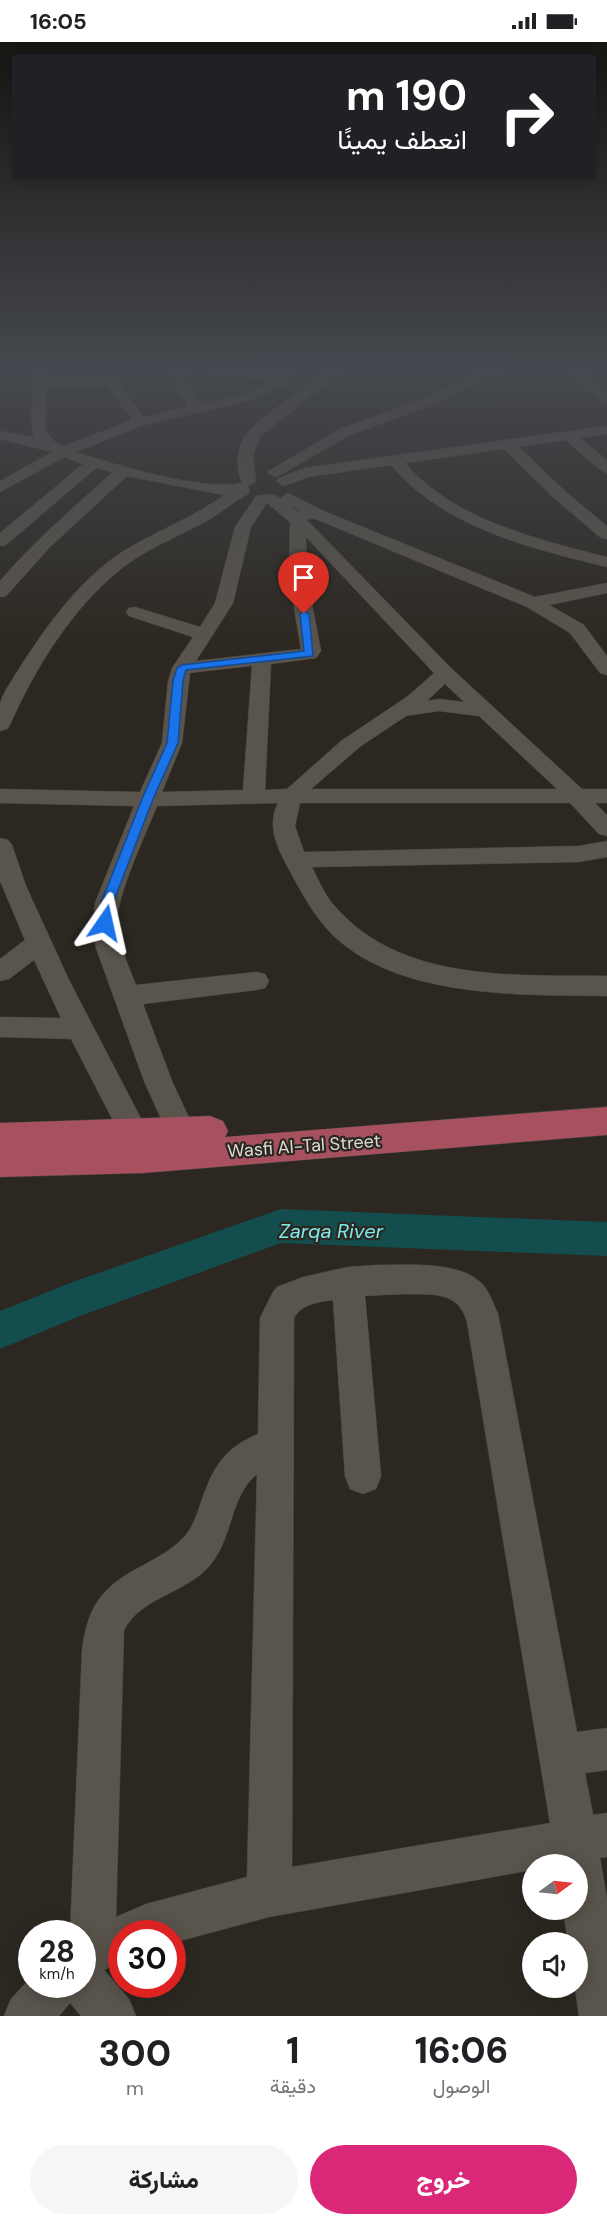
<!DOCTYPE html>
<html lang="ar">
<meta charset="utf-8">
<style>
:root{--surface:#fff;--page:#f6f6f6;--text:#202124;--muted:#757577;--accent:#db2777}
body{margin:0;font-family:"DM Sans",Vazirmatn,sans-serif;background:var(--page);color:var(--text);direction:rtl;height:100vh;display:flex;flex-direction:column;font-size:22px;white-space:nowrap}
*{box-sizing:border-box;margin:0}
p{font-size:20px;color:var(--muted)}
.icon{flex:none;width:33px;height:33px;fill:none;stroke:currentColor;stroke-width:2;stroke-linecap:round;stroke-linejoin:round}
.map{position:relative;height:1974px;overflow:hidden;direction:ltr}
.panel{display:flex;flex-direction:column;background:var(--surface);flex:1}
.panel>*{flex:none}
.top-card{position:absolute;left:12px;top:12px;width:584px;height:126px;border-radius:6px;box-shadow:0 3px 15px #0003;direction:rtl;background:#202124;color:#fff;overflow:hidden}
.needle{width:39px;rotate:75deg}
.fabs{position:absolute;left:522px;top:1812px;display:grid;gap:12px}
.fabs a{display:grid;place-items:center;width:66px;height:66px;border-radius:50%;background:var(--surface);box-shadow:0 3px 15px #0003;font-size:30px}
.speed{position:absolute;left:18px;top:1878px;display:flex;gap:12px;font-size:30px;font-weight:700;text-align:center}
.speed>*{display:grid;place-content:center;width:78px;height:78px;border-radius:50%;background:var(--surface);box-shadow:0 3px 15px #0003;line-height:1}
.speed small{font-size:15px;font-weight:400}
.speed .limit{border:9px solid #d22;background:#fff;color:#111}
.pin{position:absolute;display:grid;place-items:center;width:51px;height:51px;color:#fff;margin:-62px -26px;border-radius:50% 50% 50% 0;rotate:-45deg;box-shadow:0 0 6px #0007}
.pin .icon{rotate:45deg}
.me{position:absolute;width:66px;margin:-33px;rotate:11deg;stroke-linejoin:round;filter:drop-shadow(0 0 4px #0008)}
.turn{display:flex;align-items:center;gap:21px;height:126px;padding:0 30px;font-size:27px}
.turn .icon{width:78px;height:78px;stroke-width:2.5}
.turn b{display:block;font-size:42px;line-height:51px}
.eta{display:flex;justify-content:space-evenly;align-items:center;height:102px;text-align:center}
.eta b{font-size:36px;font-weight:800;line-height:42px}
.cta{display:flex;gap:12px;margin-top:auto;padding:12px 30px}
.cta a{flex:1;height:69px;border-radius:36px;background:var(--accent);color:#fff;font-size:24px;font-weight:800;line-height:69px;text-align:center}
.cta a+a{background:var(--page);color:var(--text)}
.status{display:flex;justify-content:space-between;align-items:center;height:42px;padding:0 30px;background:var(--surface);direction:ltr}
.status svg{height:16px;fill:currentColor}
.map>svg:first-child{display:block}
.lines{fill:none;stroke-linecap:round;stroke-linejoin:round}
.river{fill:#134d4e;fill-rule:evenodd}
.minor-casing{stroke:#49453f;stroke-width:1}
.major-casing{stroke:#49453f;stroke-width:1}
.minor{fill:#59544c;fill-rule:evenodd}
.major{fill:#a75160;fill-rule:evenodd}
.route{fill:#1a73e8;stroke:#114b97;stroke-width:1.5}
.labels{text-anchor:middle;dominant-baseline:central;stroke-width:4.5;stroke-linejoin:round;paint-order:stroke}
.street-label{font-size:18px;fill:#dddad5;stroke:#2c2821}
.water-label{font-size:20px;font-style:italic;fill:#7debed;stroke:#2c2821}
</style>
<div class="status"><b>16:05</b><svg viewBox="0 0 49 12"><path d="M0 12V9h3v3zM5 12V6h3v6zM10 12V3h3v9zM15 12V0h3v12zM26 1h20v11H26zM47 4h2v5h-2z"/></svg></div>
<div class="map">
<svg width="607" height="1974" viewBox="0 0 607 1974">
<rect width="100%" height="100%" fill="#2c2821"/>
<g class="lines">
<!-- river -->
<path class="river" d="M 281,1167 L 607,1180 L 607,1214 L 281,1201 L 80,1274 L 0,1307 L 0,1269 L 70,1241 Z"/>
<!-- minor casing -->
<g class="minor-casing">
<path id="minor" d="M 35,330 L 47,330 L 47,336 L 116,337 L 144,375 L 188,365 L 176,344 L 172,330 L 184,330 L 200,362 L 243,352 L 272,339 L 215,334 L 209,330 L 259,330 L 293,333 L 295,336 L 293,339 L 252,358 L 144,383 L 76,410 C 117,423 200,449 242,441 C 236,428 236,409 244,396 C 255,378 307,344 327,330 L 342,330 L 260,394 L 253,414 L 256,439 L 248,444 L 250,449 L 248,452 C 233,460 220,472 205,480 C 177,495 146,507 121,527 C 72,566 35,626 10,683 L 7,687 L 0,689 C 0,681 0,670 0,662 C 2,652 10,642 15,633 C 43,589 76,541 119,512 C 153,490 191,477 224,453 L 127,434 L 50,505 L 6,554 L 0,555 L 0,539 C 34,499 74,465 113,430 L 96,426 L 6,503 L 0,504 L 0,491 L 83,422 L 64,415 L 0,450 L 0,439 L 52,410 L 0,397 L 0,389 L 34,395 L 31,381 ZM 47,344 L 107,344 L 132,378 L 64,404 L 55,400 L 45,388 Z
M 485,330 L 502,330 L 440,360 L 350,393 L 280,433 L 275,435 L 267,430 L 340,387 L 430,354 Z
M 567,330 L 582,330 L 607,350 L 607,361 L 602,360 Z
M 607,384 L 607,392 L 580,396 L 607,418 L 607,431 L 602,429 L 565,398 L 519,405 L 567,451 L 607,484 L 607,497 L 601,496 L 555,457 L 504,407 L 405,421 C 454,478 537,497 607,515 L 607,525 C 530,506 444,486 391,423 L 308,435 L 284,444 L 276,439 L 279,436 L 305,426 Z
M 288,451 L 326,470 L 535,555 L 607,541 L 607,551 L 549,563 L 584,583 L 607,614 L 607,633 L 600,631 L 570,591 L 527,565 L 313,476 L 307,478 L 451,626 L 582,747 L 607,747 L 607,761 L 595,761 L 607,773 L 607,794 L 599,792 L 570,761 L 300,761 L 295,784 L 304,810 L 579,804 L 607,799 L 607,815 L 579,820 L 312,825 C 318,837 324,851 332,861 C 398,941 513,933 607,934 L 607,954 C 525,953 410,956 343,902 C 320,884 306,859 292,833 C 280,811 265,786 278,761 L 157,764 C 146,792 116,854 117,882 C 119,903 128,923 136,943 L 256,930 L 265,932 L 269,939 L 265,946 L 256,948 L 143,962 L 172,1039 L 196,1091 L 191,1099 L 181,1103 L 171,1099 L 144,1039 L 96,906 L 93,881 L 95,861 L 134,764 L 0,761 L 0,747 L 140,750 L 162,701 L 168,640 L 172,626 L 193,595 L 129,574 L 126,570 L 129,566 L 135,565 L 200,585 L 215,561 L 235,485 L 256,454 L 272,452 L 280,456 ZM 267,461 L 290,480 L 289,536 L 301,607 L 196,619 L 233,561 L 251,485 ZM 289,463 L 300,469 L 298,470 ZM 306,495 L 434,631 L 408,654 L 341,699 L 287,747 L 265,748 L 271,622 L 316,616 L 321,609 L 307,536 ZM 252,624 L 243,748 L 162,750 L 182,701 L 190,631 ZM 445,642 L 462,658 L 464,660 L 439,657 L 427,659 ZM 439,669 L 479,674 L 557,747 L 311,747 L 361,704 L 406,674 Z
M 0,796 L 8,798 L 12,803 L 26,844 L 69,938 L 149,1092 L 144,1100 L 134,1104 L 124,1100 L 71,997 L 0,995 L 0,975 L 61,976 L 34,918 L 9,937 L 0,939 L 0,917 L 25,898 L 0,839 Z
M 377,1223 C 405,1223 456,1219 479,1239 C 489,1247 493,1261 498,1272 L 577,1690 L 607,1686 L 607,1728 L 585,1731 L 593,1773 L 607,1771 L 607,1815 L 600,1816 L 607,1857 L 607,1974 L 579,1974 L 575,1946 L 578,1946 L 578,1900 L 568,1900 L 563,1868 L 578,1868 L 578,1822 L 532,1822 L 532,1828 L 269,1875 L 172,1901 L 172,1892 L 122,1892 L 122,1912 L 115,1909 L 108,1926 L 104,1928 L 129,1957 L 136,1974 L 81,1974 L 70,1961 L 59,1974 L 4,1974 L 11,1957 L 32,1934 L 32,1942 L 82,1942 L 82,1892 L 70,1892 L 82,1609 C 87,1565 102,1544 142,1524 C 156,1516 172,1508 183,1496 C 192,1487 196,1475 200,1463 C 212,1428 222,1407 258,1392 L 260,1276 L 273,1250 L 277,1245 L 303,1235 L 348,1225 ZM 404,1252 C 432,1253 458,1248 467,1280 L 550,1781 L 292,1825 L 294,1276 C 302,1262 318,1260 333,1258 L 345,1434 L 350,1447 L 363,1452 L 376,1447 L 381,1434 L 365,1254 ZM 257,1432 L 247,1835 L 146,1862 L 116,1875 L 124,1588 C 142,1554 188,1551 211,1522 C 233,1495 230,1454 257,1432 Z"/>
</g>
<!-- major casing -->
<g class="major-casing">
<path id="major" d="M 607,1065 L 607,1093 L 143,1131 L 0,1135 L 0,1081 L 210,1074 L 223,1079 L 228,1089 L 225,1095 Z"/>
</g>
<!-- minor -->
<use href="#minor" class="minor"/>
<!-- major -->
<use href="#major" class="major"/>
</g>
<!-- sky -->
<linearGradient id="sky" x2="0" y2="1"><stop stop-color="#181612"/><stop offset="0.54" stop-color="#45484e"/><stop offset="1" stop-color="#45484e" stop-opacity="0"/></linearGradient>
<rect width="607" height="606" fill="url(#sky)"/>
<!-- route -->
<path class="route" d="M 304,569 L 309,572 L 313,614 L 186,628 L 183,639 L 178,701 L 153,757 L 113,861 L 109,884 L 100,884 L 98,881 L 101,861 L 142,757 L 167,701 L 173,639 L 177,626 L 182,623 L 304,609 L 300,572 Z"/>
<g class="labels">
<!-- street labels -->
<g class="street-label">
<text transform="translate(304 1104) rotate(-4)">Wasfi Al-Tal Street</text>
</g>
<!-- water labels -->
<g class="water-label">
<text x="331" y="1189">Zarqa River</text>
</g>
</g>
</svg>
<div class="fabs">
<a><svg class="needle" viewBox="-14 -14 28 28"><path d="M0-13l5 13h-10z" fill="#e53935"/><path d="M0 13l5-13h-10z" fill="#757577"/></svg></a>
<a><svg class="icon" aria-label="sound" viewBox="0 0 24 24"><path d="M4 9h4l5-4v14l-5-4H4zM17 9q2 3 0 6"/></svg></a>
</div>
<div class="speed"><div>28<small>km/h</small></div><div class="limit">30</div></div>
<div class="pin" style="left:304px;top:572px;background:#d93025"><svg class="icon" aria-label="arrive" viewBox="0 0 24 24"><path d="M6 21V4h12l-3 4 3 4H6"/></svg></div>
<svg class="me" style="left:105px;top:881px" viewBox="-20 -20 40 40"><path d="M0-17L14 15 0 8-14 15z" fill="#1a73e8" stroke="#fff" stroke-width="4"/></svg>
<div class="top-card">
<div class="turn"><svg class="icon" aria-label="right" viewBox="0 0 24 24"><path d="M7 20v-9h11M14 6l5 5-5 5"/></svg><div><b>190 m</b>انعطف يمينًا</div></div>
</div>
</div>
<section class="panel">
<div class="eta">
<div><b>16:06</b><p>الوصول</p></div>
<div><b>1</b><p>دقيقة</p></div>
<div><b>300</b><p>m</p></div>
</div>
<div class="cta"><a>خروج</a><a>مشاركة</a></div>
</section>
